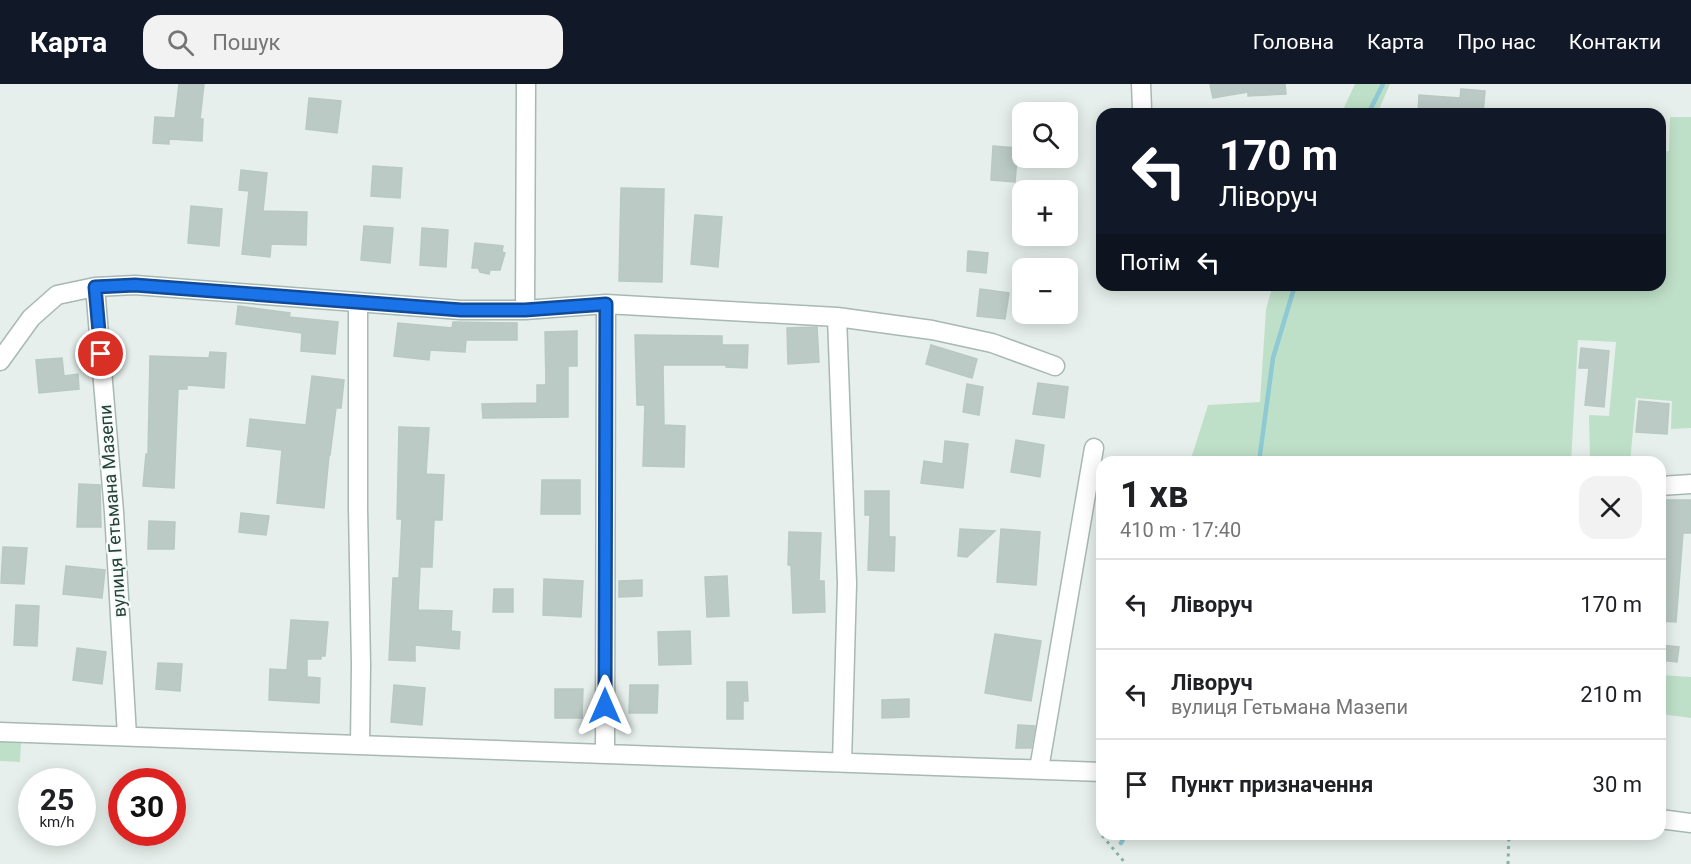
<!DOCTYPE html>
<html lang="uk">
<meta charset="utf-8">
<style>
:root{--surface:#fff;--page:#f2f2f2;--text:#202124;--muted:#757577;--line:#e0e0e0;--accent:#111827}
body{margin:0;font-family:Roboto,sans-serif;background:var(--page);color:var(--text);height:100vh;display:flex;flex-direction:column;font-size:22px;white-space:nowrap}
*{box-sizing:border-box;margin:0}
p{font-size:20px;color:var(--muted)}
.icon{flex:none;width:33px;height:33px;fill:none;stroke:currentColor;stroke-width:2;stroke-linecap:round;stroke-linejoin:round}
.map{position:relative;flex:1;overflow:hidden}
.panel{position:absolute;left:1096px;top:372px;width:570px;height:384px;display:flex;flex-direction:column;background:var(--surface);border-radius:18px;box-shadow:0 3px 15px #0003}
.panel>*{flex:none}
.guide{position:absolute;left:1096px;top:24px;width:570px;height:183px;border-radius:18px;box-shadow:0 3px 15px #0003;background:#111827;color:#fff;overflow:hidden}
.fabs{position:absolute;left:1012px;top:18px;display:grid;gap:12px}
.fabs a{display:grid;place-items:center;width:66px;height:66px;border-radius:12px;background:var(--surface);box-shadow:0 3px 15px #0003;font-size:30px}
.speed{position:absolute;left:18px;top:684px;display:flex;gap:12px;font-size:30px;font-weight:700;text-align:center}
.speed>*{display:grid;place-content:center;width:78px;height:78px;border-radius:50%;background:var(--surface);box-shadow:0 3px 15px #0003;line-height:1}
.speed small{font-size:15px;font-weight:400}
.speed .limit{border:9px solid #d22;background:#fff;color:#111}
.pin{position:absolute;display:grid;place-items:center;width:51px;height:51px;color:#fff;margin:-26px;border:3px solid #fff;border-radius:50%;box-shadow:0 2px 6px #0007}
.me{position:absolute;width:66px;margin:-33px;rotate:0deg;stroke-linejoin:round;filter:drop-shadow(0 0 4px #0008)}
.turn{display:flex;align-items:center;gap:21px;height:126px;padding:0 24px;font-size:27px}
.turn .icon{width:78px;height:78px;stroke-width:2.5}
.turn b{display:block;font-size:42px;line-height:51px}
.then{display:flex;align-items:center;height:57px;padding:0 24px;background:#0003;gap:12px;font-size:22px}
.round{display:grid;place-items:center;flex:none;width:63px;height:63px;border-radius:18px;background:var(--page)}
.headline{display:flex;align-items:center;justify-content:space-between;height:102px;padding:0 24px}
h1{font-size:36px;font-weight:700;line-height:45px}
ul{padding:0;list-style:none}
li{display:flex;align-items:center;gap:18px;height:90px;padding:0 24px;border-top:2px solid var(--line)}
li div{flex:1}
li b{display:block;font-size:22px}
li em{font-style:normal}
header{display:flex;align-items:center;gap:36px;box-sizing:border-box;height:84px;padding:0 30px;background:var(--accent);color:#fff}
header strong{font-size:28px}
nav{display:flex;gap:33px;margin-inline-start:auto;font-size:21px}
.search{width:420px;height:54px;background:var(--page);display:flex;align-items:center;gap:15px;box-sizing:border-box;padding:0 21px;border-radius:18px;color:var(--muted);font-size:22px}
.map>svg:first-child{display:block}
.green{fill:#bfe0c8}
.lines{fill:none;stroke-linecap:round;stroke-linejoin:round}
.stream{stroke:#8ec9d4;stroke-width:4.5}
.building{fill:#bbcac4;stroke:#b8c9c2;stroke-width:1.5}
.minor-casing{stroke:#a8b8b2;stroke-width:21}
.path{stroke:#86b3a5;stroke-width:3;stroke-dasharray:3 4.5;stroke-linecap:butt}
.minor{stroke:#fff;stroke-width:18}
.route-casing{stroke:#114b97;stroke-width:15}
.route{stroke:#1a73e8;stroke-width:10}
.labels{text-anchor:middle;dominant-baseline:central;stroke-width:4.5;stroke-linejoin:round;paint-order:stroke}
.street-label{font-size:18px;fill:#24423a;stroke:#f7fbf9}
</style>
<header>
<strong>Карта</strong>
<div class="search"><svg class="icon" aria-label="search" viewBox="0 0 24 24"><circle cx="10" cy="10" r="6"/><path d="M15 15l6 6"/></svg>Пошук</div>
<nav><a>Головна</a><a>Карта</a><a>Про нас</a><a>Контакти</a></nav>
</header>
<div class="map">
<svg width="1691" height="780" viewBox="0 0 1691 780">
<rect width="100%" height="100%" fill="#e6efeb"/>
<!-- green -->
<path class="green" d="M 1355,0 L 1390,0 L 1377,30 L 1341,30 Z
M 1670,33 L 1691,33 L 1691,344 L 1671,345 L 1672,317 L 1636,314 L 1630,378 L 1590,378 L 1589,331 L 1609,332 L 1616,258 L 1578,256 L 1571,378 L 1190,378 L 1208,321 L 1260,318 L 1266,225 L 1273,201 L 1660,201 L 1661,68 L 1669,67 Z
M 1660,591 L 1691,593 L 1691,634 L 1661,630 Z
M 0,657 L 21,658 L 20,678 L 0,677 Z"/>
<g class="lines">
<!-- stream -->
<path class="stream" d="M 1368,30 L 1383,0
M 1259,378 L 1273,274 L 1295,201
M 1121,759 L 1126,750"/>
</g>
<!-- building -->
<path class="building" d="M 179,0 L 204,0 L 200,35 L 203,35 L 202,57 L 169,55 L 169,60 L 153,59 L 155,33 L 175,34 Z
M 1210,0 L 1285,0 L 1286,10 L 1248,12 L 1248,8 L 1213,14 Z
M 1461,5 L 1485,7 L 1483,30 L 1418,30 L 1419,11 L 1460,14 Z
M 309,14 L 341,17 L 337,49 L 306,45 Z
M 993,62 L 1018,64 L 1015,98 L 991,96 Z
M 373,82 L 402,84 L 400,114 L 371,112 Z
M 241,86 L 267,89 L 263,127 L 307,128 L 306,161 L 271,160 L 270,173 L 242,170 L 249,107 L 239,106 Z
M 621,104 L 664,105 L 662,198 L 619,197 Z
M 191,122 L 222,125 L 219,162 L 188,159 Z
M 695,131 L 722,133 L 718,183 L 691,180 Z
M 364,142 L 393,144 L 390,179 L 361,176 Z
M 422,144 L 448,146 L 446,183 L 420,181 Z
M 475,159 L 503,162 L 502,168 L 505,169 L 500,186 L 490,186 L 489,190 L 480,188 L 478,184 L 472,184 Z
M 968,167 L 988,169 L 986,189 L 967,187 Z
M 980,205 L 1009,209 L 1005,235 L 977,232 Z
M 238,222 L 290,229 L 289,233 L 338,238 L 335,270 L 301,267 L 302,249 L 236,240 Z
M 453,238 L 517,239 L 517,256 L 466,256 L 465,268 L 430,266 L 429,276 L 394,272 L 398,239 L 452,244 Z
M 817,243 L 819,278 L 788,280 L 787,244 Z
M 577,247 L 577,282 L 568,282 L 568,333 L 483,334 L 482,320 L 537,319 L 537,301 L 546,301 L 545,248 Z
M 635,251 L 722,252 L 722,261 L 748,261 L 747,284 L 726,283 L 726,281 L 663,281 L 664,341 L 685,342 L 684,383 L 643,382 L 645,321 L 637,321 Z
M 931,261 L 977,275 L 972,294 L 926,280 Z
M 1581,264 L 1609,267 L 1604,323 L 1585,321 L 1589,284 L 1579,284 Z
M 210,268 L 226,269 L 224,304 L 187,301 L 187,305 L 178,305 L 174,404 L 143,402 L 146,370 L 148,370 L 150,272 L 209,274 Z
M 62,274 L 64,292 L 78,290 L 79,305 L 39,309 L 36,276 Z
M 312,292 L 344,296 L 341,324 L 336,324 L 330,371 L 329,371 L 324,424 L 277,419 L 282,366 L 247,362 L 250,335 L 306,341 Z
M 1038,299 L 1068,303 L 1064,334 L 1033,330 Z
M 967,300 L 983,303 L 979,331 L 963,328 Z
M 1639,317 L 1669,320 L 1667,350 L 1636,348 Z
M 399,343 L 429,344 L 426,390 L 444,391 L 442,436 L 434,436 L 432,483 L 420,483 L 418,526 L 452,527 L 451,547 L 460,548 L 459,565 L 415,561 L 415,577 L 389,576 L 393,494 L 399,494 L 402,435 L 397,435 Z
M 1016,356 L 1044,361 L 1040,393 L 1011,388 Z
M 945,357 L 968,360 L 963,404 L 921,399 L 924,377 L 943,380 Z
M 542,396 L 580,396 L 580,430 L 541,430 Z
M 79,400 L 100,401 L 101,443 L 77,443 Z
M 865,407 L 889,407 L 889,453 L 895,453 L 894,487 L 868,486 L 870,431 L 865,431 Z
M 1661,416 L 1691,416 L 1691,449 L 1683,449 L 1676,538 L 1660,537 Z
M 241,429 L 269,432 L 266,451 L 239,448 Z
M 149,437 L 175,438 L 174,465 L 148,465 Z
M 960,445 L 995,447 L 967,473 L 958,472 Z
M 1001,445 L 1040,448 L 1036,501 L 997,498 Z
M 789,448 L 821,449 L 819,497 L 824,497 L 825,528 L 793,529 L 791,481 L 788,481 Z
M 3,463 L 27,464 L 24,500 L 1,499 Z
M 66,482 L 105,486 L 102,514 L 63,510 Z
M 727,492 L 729,532 L 707,533 L 705,493 Z
M 544,495 L 583,497 L 581,533 L 543,531 Z
M 642,496 L 642,512 L 619,513 L 619,497 Z
M 494,505 L 513,505 L 513,528 L 493,528 Z
M 16,521 L 39,522 L 37,562 L 14,561 Z
M 291,536 L 328,538 L 325,572 L 321,572 L 321,575 L 307,575 L 307,593 L 320,594 L 319,619 L 269,616 L 270,585 L 287,586 Z
M 690,547 L 691,580 L 659,581 L 658,548 Z
M 995,550 L 1041,557 L 1031,617 L 985,609 Z
M 1660,561 L 1679,563 L 1677,578 L 1660,576 Z
M 77,564 L 106,568 L 102,600 L 73,596 Z
M 158,579 L 182,580 L 180,607 L 156,605 Z
M 727,598 L 747,598 L 748,617 L 743,617 L 743,635 L 727,635 Z
M 394,601 L 425,604 L 422,641 L 391,638 Z
M 630,601 L 658,601 L 657,629 L 629,629 Z
M 555,605 L 583,605 L 582,634 L 555,634 Z
M 909,615 L 909,633 L 882,634 L 882,616 Z
M 1018,641 L 1035,642 L 1031,664 L 1016,664 Z"/>
<g class="lines">
<!-- minor casing -->
<g class="minor-casing">
<path id="minor" d="M 1141,0 L 1142,25
M 95,203 L 114,428 L 127,652
M 358,218 L 358,425 L 361,581 L 360,660
M 525,226 L 526,0
M 837,233 L 847,499 L 842,679
M 0,277 L 31,234 L 57,211 L 95,203 L 135,201 L 461,226 L 525,226 L 606,220 L 837,233 L 932,246 L 992,259 L 1055,282
M 1660,402 L 1691,400
M 0,648 L 1102,688
M 605,669 L 606,220
M 1039,685 L 1094,364
M 1660,735 L 1691,739"/>
</g>
<!-- path -->
<path class="path" d="M 1102,730 L 1100,749 L 1126,780
M 1508,780 L 1509,750"/>
<!-- minor -->
<use href="#minor" class="minor"/>
</g>
<g class="lines">
<!-- route casing -->
<g class="route-casing">
<path id="route" d="M 101,270 L 95,203 L 135,201 L 461,226 L 525,226 L 606,220 L 605,622"/>
</g>
<!-- route -->
<use href="#route" class="route"/>
</g>
<g class="labels">
<!-- street labels -->
<g class="street-label">
<text transform="translate(112 427) rotate(-94)">вулиця Гетьмана Мазепи</text>
</g>
</g>
</svg>
<div class="fabs">
<a><svg class="icon" aria-label="search" viewBox="0 0 24 24"><circle cx="10" cy="10" r="6"/><path d="M15 15l6 6"/></svg></a>
<a>+</a>
<a>−</a>
</div>
<div class="speed"><div>25<small>km/h</small></div><div class="limit">30</div></div>
<div class="pin" style="left:101px;top:270px;background:#d93025"><svg class="icon" aria-label="arrive" viewBox="0 0 24 24"><path d="M6 21V4h12l-3 4 3 4H6"/></svg></div>
<svg class="me" style="left:605px;top:622px" viewBox="-20 -20 40 40"><path d="M0-17L14 15 0 8-14 15z" fill="#1a73e8" stroke="#fff" stroke-width="4"/></svg>
<div class="guide">
<div class="turn"><svg class="icon" aria-label="left" viewBox="0 0 24 24"><path d="M17 20v-9H6M10 6l-5 5 5 5"/></svg><div><b>170 m</b>Ліворуч</div></div>
<div class="then">Потім<svg class="icon" aria-label="left" viewBox="0 0 24 24"><path d="M17 20v-9H6M10 6l-5 5 5 5"/></svg></div>
</div>
<section class="panel">
<div class="headline"><div><h1>1 хв</h1><p>410 m · 17:40</p></div><a class="round"><svg class="icon" aria-label="close" viewBox="0 0 24 24"><path d="M6 6l12 12M18 6L6 18"/></svg></a></div>
<ul>
<li><svg class="icon" aria-label="left" viewBox="0 0 24 24"><path d="M17 20v-9H6M10 6l-5 5 5 5"/></svg><div><b>Ліворуч</b></div><em>170 m</em></li>
<li><svg class="icon" aria-label="left" viewBox="0 0 24 24"><path d="M17 20v-9H6M10 6l-5 5 5 5"/></svg><div><b>Ліворуч</b><p>вулиця Гетьмана Мазепи</p></div><em>210 m</em></li>
<li><svg class="icon" aria-label="arrive" viewBox="0 0 24 24"><path d="M6 21V4h12l-3 4 3 4H6"/></svg><div><b>Пункт призначення</b></div><em>30 m</em></li>
</ul>
</section>
</div>
